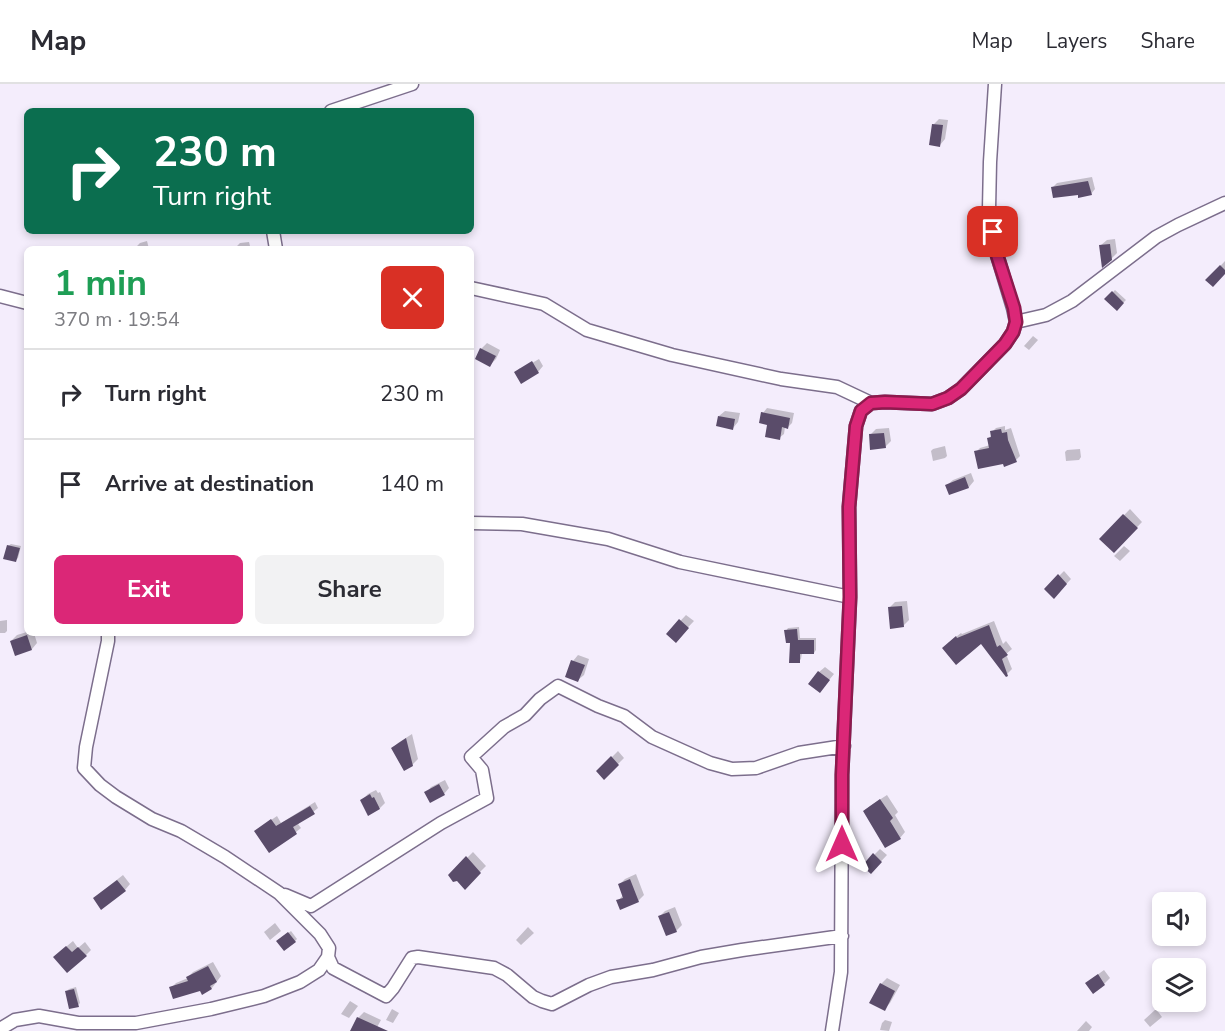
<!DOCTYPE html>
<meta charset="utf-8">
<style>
:root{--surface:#fff;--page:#f2f2f3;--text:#2b2b33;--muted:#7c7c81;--line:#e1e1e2;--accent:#db2777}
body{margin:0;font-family:"Nunito Sans",sans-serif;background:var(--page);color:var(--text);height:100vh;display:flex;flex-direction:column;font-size:22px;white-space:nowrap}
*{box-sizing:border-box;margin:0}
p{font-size:20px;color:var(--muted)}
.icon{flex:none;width:33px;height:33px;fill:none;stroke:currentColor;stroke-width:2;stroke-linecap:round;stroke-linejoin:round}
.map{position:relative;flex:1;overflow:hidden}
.details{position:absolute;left:24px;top:162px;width:450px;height:390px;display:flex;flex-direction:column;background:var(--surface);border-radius:9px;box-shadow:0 3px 9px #0003}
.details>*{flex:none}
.top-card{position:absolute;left:24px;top:24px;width:450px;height:126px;border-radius:9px;box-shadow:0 3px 9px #0003;background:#0b6e4f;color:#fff;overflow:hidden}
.tools{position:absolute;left:1152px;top:808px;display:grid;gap:12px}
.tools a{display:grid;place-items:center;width:54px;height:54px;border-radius:9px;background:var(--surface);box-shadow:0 3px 9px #0003;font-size:30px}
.pin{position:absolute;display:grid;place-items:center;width:51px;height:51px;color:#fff;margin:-26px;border-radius:12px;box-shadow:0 3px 9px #0006}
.me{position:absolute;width:66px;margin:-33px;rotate:0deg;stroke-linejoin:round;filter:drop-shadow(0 0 4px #0008)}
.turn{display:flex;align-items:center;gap:21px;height:126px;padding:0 30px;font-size:27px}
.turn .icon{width:78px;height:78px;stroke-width:2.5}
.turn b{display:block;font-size:42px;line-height:51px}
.round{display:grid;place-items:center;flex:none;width:63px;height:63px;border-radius:9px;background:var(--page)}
.overview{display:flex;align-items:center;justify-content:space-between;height:102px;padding:0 30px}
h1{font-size:36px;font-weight:700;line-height:45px;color:#1e9e55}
.primary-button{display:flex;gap:12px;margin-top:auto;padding:12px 30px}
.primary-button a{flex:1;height:69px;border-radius:9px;background:var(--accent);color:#fff;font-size:24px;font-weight:700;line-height:69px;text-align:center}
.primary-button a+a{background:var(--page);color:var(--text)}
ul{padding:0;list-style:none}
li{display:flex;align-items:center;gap:18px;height:90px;padding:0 30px;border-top:2px solid var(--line)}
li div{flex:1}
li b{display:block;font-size:22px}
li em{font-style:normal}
header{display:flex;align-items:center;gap:36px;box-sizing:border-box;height:84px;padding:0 30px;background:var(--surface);border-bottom:2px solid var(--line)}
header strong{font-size:28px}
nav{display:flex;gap:33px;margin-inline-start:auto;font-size:21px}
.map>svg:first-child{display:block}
.shadow{fill:#0003}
.building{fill:#5a4c6a}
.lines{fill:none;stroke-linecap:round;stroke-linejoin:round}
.minor-casing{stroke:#7c6e8c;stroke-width:15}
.minor{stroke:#fff;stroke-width:12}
.route-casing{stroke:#8e194d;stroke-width:15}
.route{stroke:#db2777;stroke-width:10}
</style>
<header>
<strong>Map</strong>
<nav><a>Map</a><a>Layers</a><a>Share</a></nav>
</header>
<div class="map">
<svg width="1225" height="947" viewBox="0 0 1225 947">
<rect width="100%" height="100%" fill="#f4edfc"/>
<!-- shadow -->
<path class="shadow" d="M 939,35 L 948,36 L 945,55 L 940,61 L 934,40 Z
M 1092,93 L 1095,105 L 1091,110 L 1053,103 L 1057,99 Z
M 1115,155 L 1117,169 L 1111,175 L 1101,161 L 1107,156 Z
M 147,157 L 149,165 L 134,165 L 140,159 Z
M 249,158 L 250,162 L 255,162 L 255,165 L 234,165 L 240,159 Z
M 1225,177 L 1225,188 L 1207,196 Z
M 1115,206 L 1126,216 L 1117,225 L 1106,215 Z
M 1033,252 L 1038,256 L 1029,266 L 1024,262 Z
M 487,259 L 500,266 L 496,275 L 490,281 L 481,265 Z
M 539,275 L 543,282 L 538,288 L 516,288 L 520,284 L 520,286 Z
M 767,324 L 794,329 L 792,339 L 788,343 L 785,343 L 784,350 L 779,354 L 763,329 Z
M 725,327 L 740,329 L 738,338 L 733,344 L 719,332 Z
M 1005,342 L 1005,346 L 1011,344 L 1020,372 L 1016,376 L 976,368 L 980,364 L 990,361 L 989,354 L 992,351 L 992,348 L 996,344 Z
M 889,344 L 891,357 L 885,363 L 870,351 L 876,345 Z
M 945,362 L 947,372 L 945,374 L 933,377 L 931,367 L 933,365 Z
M 1080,365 L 1081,373 L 1079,376 L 1066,377 L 1065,368 L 1067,366 Z
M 971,389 L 974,397 L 969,403 L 947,401 L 953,396 Z
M 1130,425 L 1142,438 L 1114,467 L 1101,455 Z
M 11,460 L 21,462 L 18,474 L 15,477 L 8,462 Z
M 1124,462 L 1130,467 L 1120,477 L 1114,472 Z
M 1064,487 L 1071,495 L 1054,513 L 1046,505 Z
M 907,517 L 909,536 L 903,542 L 889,524 L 895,518 Z
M 686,531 L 694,537 L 675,557 L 668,550 Z
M 7,536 L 7,547 L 5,549 L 0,549 L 0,537 Z
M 994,537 L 1003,560 L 1006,557 L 1012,565 L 1006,570 L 1012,585 L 1007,590 L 981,558 L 948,559 L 961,549 L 962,550 Z
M 799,543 L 800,554 L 816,554 L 816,566 L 814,569 L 802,569 L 801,575 L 799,577 L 792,557 L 786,547 L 788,544 Z
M 27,548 L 27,549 L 34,549 L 37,559 L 32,565 L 11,557 L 17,551 Z
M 578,571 L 589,575 L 584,591 L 578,596 L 573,577 Z
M 825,583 L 834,590 L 825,601 L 819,588 Z
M 412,650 L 418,675 L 412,681 L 393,664 L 398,659 Z
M 618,667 L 624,674 L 604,694 L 598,687 Z
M 445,696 L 449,704 L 444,710 L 426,709 L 431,703 Z
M 376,706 L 378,709 L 380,708 L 385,719 L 380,724 L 362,716 L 368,710 Z
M 887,711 L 898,728 L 895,731 L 905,748 L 900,754 L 864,727 L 870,722 Z
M 315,718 L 318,724 L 298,740 L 301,744 L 296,748 L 269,767 L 261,743 L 277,732 L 281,739 Z
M 880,765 L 887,771 L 871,788 L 864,781 Z
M 473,768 L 486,782 L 465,803 L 457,795 L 450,791 Z
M 636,790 L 644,811 L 638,817 L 618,817 L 623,811 L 619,801 L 625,795 Z
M 123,791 L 130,800 L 125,806 L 100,809 Z
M 675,823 L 682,841 L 676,847 L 660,832 L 665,827 Z
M 275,839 L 281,847 L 270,856 L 264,848 Z
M 528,843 L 534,849 L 521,861 L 516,856 Z
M 291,847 L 297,855 L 295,857 L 281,855 Z
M 73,857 L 78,864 L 85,858 L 91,866 L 86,871 L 61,867 Z
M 213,878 L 221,892 L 212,904 L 203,909 L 201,905 L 171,904 L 176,899 L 188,894 L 188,893 L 193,888 Z
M 1104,886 L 1110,894 L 1104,900 L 1093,894 Z
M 887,894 L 900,901 L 890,919 L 884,925 L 881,900 Z
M 76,903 L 80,919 L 78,921 L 66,908 L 69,905 Z
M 350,917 L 358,922 L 349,934 L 341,930 Z
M 392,925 L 399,929 L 393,939 L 386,936 Z
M 1156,925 L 1162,933 L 1150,943 L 1144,936 Z
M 364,928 L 381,936 L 375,947 L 351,947 L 358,934 Z
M 885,936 L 892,938 L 889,947 L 880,946 L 882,939 Z
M 1086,937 L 1092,943 L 1089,947 L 1077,947 Z"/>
<!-- building -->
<path class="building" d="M 932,40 L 943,41 L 940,63 L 929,61 Z
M 1088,97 L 1092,111 L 1078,114 L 1078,111 L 1053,114 L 1051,103 Z
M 1110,160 L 1112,176 L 1102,184 L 1099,161 Z
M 1220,181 L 1225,186 L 1225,190 L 1213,203 L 1205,196 Z
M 1112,207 L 1124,219 L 1117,227 L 1104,215 Z
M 480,264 L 496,272 L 490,283 L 475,275 Z
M 532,277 L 539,289 L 521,300 L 514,288 Z
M 761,328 L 790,334 L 788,345 L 782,343 L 780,356 L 765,353 L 767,341 L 759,339 Z
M 718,332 L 735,335 L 733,346 L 716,342 Z
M 1001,345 L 1002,349 L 1007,348 L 1008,356 L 1017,378 L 1004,383 L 1003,380 L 978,385 L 974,367 L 989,364 L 987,354 L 991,353 L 990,347 Z
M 884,349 L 886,364 L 870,366 L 869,350 Z
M 965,393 L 969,404 L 949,411 L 945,401 Z
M 1123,430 L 1138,444 L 1114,469 L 1099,455 Z
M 7,461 L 20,464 L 16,478 L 3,475 Z
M 1058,490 L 1067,500 L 1054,515 L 1044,505 Z
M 902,522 L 904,543 L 890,545 L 888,523 Z
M 679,535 L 689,544 L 676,559 L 666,550 Z
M 989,541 L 997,563 L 1000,561 L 1008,571 L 1002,575 L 1008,592 L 1006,593 L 981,560 L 956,581 L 942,564 L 956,552 L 957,554 Z
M 797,545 L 798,556 L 814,556 L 814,570 L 800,570 L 800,579 L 789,579 L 790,559 L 786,559 L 784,546 Z
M 27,551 L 32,566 L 15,572 L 10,557 Z
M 571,576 L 585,581 L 578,598 L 565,593 Z
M 818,587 L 830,596 L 820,609 L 808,600 Z
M 406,654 L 413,682 L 404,687 L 391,664 Z
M 611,672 L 619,681 L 604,696 L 596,687 Z
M 439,700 L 445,711 L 430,719 L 424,708 Z
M 370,710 L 372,714 L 374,713 L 380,725 L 368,732 L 360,716 Z
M 880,715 L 893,734 L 890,737 L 901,755 L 885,764 L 863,727 Z
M 310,722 L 315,730 L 293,743 L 297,750 L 269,769 L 254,747 L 271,735 L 276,742 Z
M 873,769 L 882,778 L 871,790 L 862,782 Z
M 466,772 L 481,789 L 465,806 L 457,797 L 453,798 L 448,791 Z
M 630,795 L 639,818 L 620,826 L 616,816 L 623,814 L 618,800 Z
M 117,796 L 126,807 L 101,826 L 93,814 Z
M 669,828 L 677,848 L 666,852 L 658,832 Z
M 288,848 L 296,858 L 284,867 L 276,857 Z
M 66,862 L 72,868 L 78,863 L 87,872 L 67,889 L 53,873 Z
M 208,882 L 217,898 L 210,902 L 212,905 L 202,911 L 200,907 L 173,915 L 169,903 L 188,897 L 186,893 Z
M 1098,890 L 1105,901 L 1093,910 L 1085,899 Z
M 880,899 L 895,907 L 885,927 L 869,919 Z
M 74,905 L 79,923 L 69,925 L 65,907 Z
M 357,933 L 388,947 L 350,947 Z"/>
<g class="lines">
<!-- minor casing -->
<g class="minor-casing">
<path id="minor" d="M 331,27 L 412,0
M 273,147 L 276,165
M 471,204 L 544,220 L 587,246 L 672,271 L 781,295 L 837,303 L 871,319
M 0,212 L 27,219
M 1016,238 L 1046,231 L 1072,217 L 1156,153 L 1178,141 L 1225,119
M 471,439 L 522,440 L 608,455 L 680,478 L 850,513
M 285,811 L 311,822 L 441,739 L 487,714 L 482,686 L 471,673 L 504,643 L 525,631 L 540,615 L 558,602 L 598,622 L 624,632 L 652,653 L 710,679 L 732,685 L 756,684 L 799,669 L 844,662
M 328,873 L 333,884 L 386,912 L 393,904 L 412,874 L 418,873 L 494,884 L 507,891 L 533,913 L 542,917 L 552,920 L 589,901 L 611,893 L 653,886 L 701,873 L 742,866 L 842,852
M 0,945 L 15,936 L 39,932 L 78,939 L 136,939 L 211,925 L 264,912 L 300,898 L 319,886 L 328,873 L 329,864 L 320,850 L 279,809 L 225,773 L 181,747 L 152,735 L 116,713 L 100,701 L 84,684 L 86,663 L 108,557 L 108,549
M 832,947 L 841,888 L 842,691 L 850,513 L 849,423 L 856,342 L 861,327 L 871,319 L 885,318 L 932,320 L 948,314 L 961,305 L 1005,260 L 1013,248 L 1016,238 L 1013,224 L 997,171 L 989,125 L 990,78 L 995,0"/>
</g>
<!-- minor -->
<use href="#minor" class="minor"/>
</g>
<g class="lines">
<!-- route casing -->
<g class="route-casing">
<path id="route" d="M 842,760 L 842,691 L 850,513 L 849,423 L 856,342 L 861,327 L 871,319 L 885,318 L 932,320 L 948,314 L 961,305 L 1005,260 L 1013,248 L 1016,238 L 1014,224 L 997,171 L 993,148"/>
</g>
<!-- route -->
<use href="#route" class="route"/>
</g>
</svg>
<div class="tools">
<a><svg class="icon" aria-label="sound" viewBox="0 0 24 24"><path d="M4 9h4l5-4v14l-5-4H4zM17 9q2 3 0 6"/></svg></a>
<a><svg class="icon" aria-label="layers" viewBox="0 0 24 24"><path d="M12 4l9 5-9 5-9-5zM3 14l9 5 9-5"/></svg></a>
</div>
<div class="pin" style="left:993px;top:148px;background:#d93025"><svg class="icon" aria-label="arrive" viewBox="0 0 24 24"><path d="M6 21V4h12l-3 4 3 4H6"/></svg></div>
<svg class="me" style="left:842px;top:760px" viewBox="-20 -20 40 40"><path d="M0-17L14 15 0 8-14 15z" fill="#db2777" stroke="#fff" stroke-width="4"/></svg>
<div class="top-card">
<div class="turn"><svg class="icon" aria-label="right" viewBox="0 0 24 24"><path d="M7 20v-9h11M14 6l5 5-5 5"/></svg><div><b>230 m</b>Turn right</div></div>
</div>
<section class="details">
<div class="overview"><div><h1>1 min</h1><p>370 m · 19:54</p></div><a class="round" style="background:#d93025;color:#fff"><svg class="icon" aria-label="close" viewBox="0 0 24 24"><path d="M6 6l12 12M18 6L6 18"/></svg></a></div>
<ul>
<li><svg class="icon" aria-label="right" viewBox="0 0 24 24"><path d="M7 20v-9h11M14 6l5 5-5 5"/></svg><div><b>Turn right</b></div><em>230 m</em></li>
<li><svg class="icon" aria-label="arrive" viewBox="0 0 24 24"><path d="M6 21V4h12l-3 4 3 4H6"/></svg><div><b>Arrive at destination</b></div><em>140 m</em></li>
</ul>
<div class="primary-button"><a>Exit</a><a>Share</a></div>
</section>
</div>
